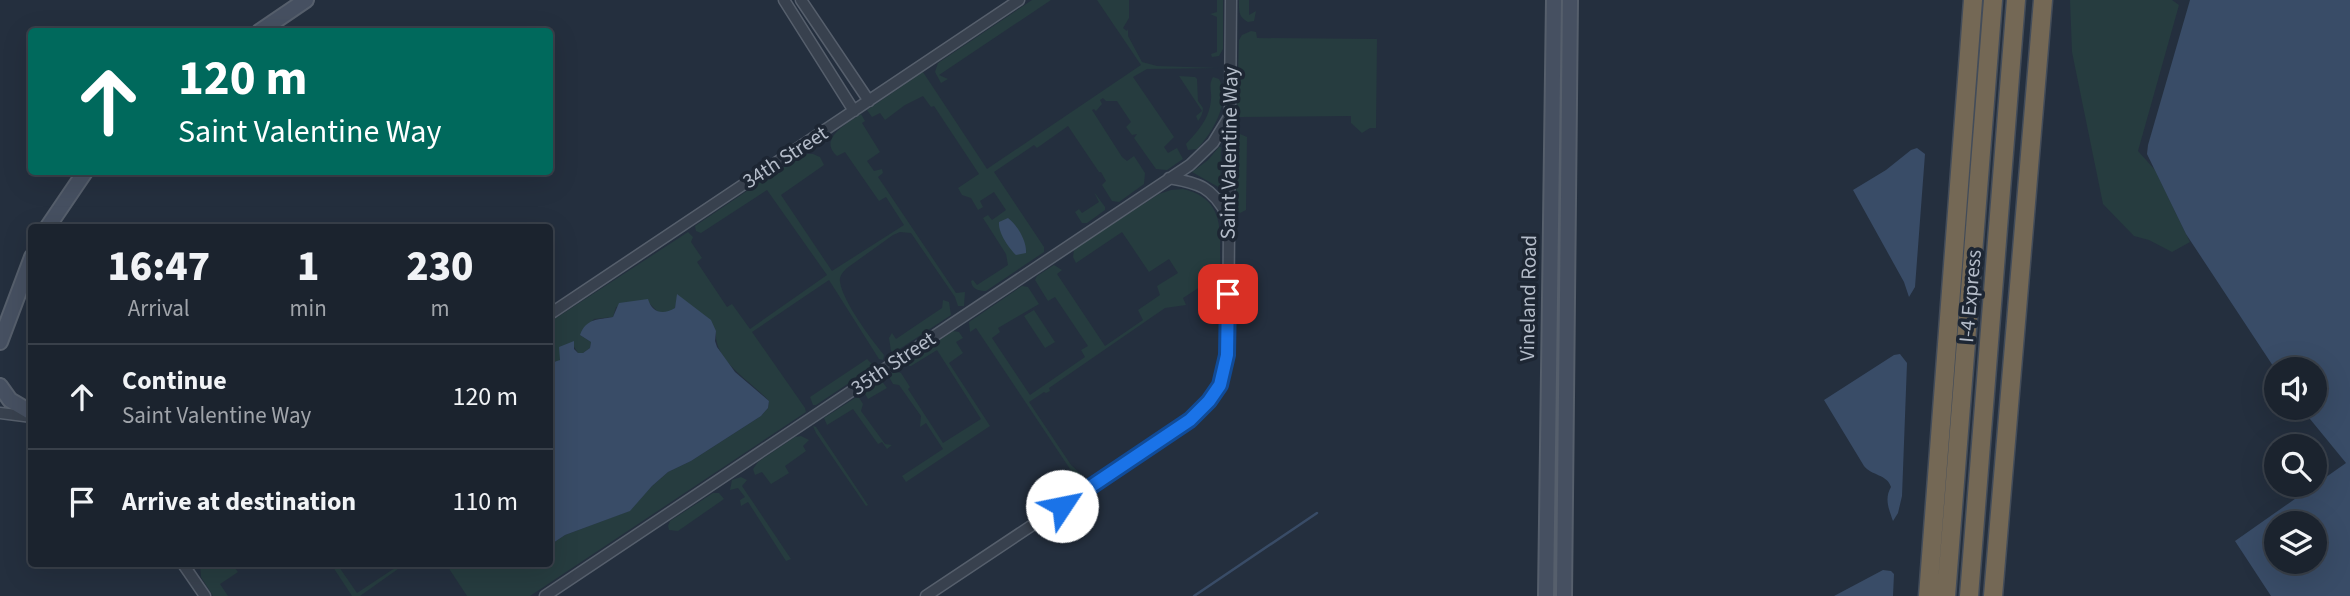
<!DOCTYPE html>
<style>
:root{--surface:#1b232e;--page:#242b36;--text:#f1f3f6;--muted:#a0a4aa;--line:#39404a}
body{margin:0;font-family:"Source Sans 3",sans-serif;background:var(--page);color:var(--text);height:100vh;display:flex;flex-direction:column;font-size:26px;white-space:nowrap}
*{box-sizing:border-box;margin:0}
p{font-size:23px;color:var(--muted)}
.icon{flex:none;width:38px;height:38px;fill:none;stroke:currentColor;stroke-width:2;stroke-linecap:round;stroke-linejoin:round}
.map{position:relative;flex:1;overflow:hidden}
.sheet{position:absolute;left:28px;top:224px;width:525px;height:343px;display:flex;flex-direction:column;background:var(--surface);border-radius:7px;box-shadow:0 7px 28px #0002,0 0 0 2px var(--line)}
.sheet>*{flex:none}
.hud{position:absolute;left:28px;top:28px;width:525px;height:147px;border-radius:7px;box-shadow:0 7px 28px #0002,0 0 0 2px var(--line);background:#00695c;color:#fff;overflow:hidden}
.buttons{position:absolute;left:2264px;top:357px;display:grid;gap:14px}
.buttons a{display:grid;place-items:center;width:63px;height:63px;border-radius:50%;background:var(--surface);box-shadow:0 7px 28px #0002,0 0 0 2px var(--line);font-size:35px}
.pin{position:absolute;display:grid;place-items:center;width:60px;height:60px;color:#fff;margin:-30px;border-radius:14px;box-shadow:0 4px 10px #0006}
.me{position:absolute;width:77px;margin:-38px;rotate:56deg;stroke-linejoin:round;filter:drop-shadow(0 0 5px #0008)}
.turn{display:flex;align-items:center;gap:24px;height:147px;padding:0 35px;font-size:32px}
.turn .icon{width:91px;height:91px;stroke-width:2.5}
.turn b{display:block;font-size:49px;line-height:60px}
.eta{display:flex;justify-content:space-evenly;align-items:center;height:119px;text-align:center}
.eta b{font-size:42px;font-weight:800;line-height:49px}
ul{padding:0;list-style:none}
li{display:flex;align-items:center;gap:21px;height:105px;padding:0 35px;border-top:2px solid var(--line)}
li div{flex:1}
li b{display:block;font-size:26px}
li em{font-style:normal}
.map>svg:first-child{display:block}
.green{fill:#263c3f}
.water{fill:#394c67;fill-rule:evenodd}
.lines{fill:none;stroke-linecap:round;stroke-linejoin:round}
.stream{stroke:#394c67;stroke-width:2.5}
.street-casing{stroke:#565f6c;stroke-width:13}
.secondary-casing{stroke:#565f6c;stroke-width:18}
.highway-casing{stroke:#434c59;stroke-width:21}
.street{stroke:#38414e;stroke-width:10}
.secondary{stroke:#465061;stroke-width:14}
.highway{stroke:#746855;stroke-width:18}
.route-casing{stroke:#114b97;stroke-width:18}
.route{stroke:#1a73e8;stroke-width:12}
.labels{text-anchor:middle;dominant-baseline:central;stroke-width:7;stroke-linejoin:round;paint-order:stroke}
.street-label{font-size:21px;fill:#b4bcc9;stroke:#1d2633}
</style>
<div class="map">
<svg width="2350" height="596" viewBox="0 0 2350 596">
<rect width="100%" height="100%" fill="#242f3e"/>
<!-- green -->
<path class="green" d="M 1032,0 L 1051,0 L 939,75 L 948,79 L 941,83 L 935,72 L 938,63 Z
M 1097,0 L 1129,0 L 1129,18 L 1123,28 L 1127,31 L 1128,29 L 1128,36 L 1142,62 L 1157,66 L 1219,68 L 1147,69 L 1133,77 L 1174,137 L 1164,147 L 1168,153 L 1177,148 L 1183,159 L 1167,170 L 1156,169 L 1134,138 L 1137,134 L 1132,135 L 1126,127 L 1131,122 L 1117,101 L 1106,101 L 1103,98 L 1100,100 L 1102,104 L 1096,111 L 1094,109 L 1092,110 L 1122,157 L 1127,161 L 1134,156 L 1145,173 L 1144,184 L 1119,202 L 1112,201 L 1102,185 L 1106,181 L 1101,172 L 1099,172 L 1068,126 L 1037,148 L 1034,145 L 994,172 L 1044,247 L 1044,252 L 986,291 C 978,291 972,289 971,281 L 973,280 L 977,285 L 1008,265 L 1006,254 L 983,218 L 988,215 L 992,220 L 1006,210 L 994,192 L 980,201 L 983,207 L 978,210 L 971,198 L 962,195 L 958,188 L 979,174 L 934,106 L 931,107 L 923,96 L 905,105 L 885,120 L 880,113 L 872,117 L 867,110 L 923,72 L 987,169 L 1141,65 Z
M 1217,0 L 1223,0 L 1223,49 L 1219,56 L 1212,57 L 1211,54 L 1217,52 L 1217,17 L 1210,14 L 1217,12 Z
M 1239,0 L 1249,0 L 1249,15 L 1256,11 L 1254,21 L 1248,22 C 1238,17 1239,10 1239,0 Z
M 2070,0 L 2172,0 L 2179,5 L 2138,151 L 2155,170 L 2190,242 L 2172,252 L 2149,240 L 2134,236 L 2103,204 L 2072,52 Z
M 1251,31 L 1256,32 L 1257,38 L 1377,39 L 1376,128 L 1370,128 L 1362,133 L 1351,123 L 1351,116 L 1239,117 L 1237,113 L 1239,40 L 1242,35 Z
M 1179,76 L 1195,77 L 1197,79 L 1198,101 L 1203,108 C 1203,113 1201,117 1198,121 L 1196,116 L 1202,111 Z
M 1213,77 L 1219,79 C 1231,102 1213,132 1197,149 L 1188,150 L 1186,144 C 1198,131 1210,118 1211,99 C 1212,91 1208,85 1213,77 Z
M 861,114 L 865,121 L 862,123 L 880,152 L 867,161 L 874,171 L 882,169 L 883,173 L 878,177 L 956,293 L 965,292 L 964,306 L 958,306 L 955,297 L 911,233 L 900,232 L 893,235 L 847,268 C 843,272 839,276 840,282 C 843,302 871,339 884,355 L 883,360 L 879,359 L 829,280 L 752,332 L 805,408 L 806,412 L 530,596 L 467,596 L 446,564 L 550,564 L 550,545 L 565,535 L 629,511 L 652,486 L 668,472 L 691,461 L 761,416 L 768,408 L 769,401 C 751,381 713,361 716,331 L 678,295 L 675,308 L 667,313 L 659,313 L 649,303 L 616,307 L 613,317 L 594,319 L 580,335 L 591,342 L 590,348 L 583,353 L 578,353 L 573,345 L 558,362 L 550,360 L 550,322 L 688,232 L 693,237 L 691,242 L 702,258 L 697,262 L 727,307 L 732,304 L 750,329 L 827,275 L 767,190 L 701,233 L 696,231 L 695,226 L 802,154 L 813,154 L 820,157 L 824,165 L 781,195 L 832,271 L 904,225 L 886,197 L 879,201 L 845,152 L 837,156 C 817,139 848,123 861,114 Z
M 1240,134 L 1247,137 L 1246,210 L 1240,213 L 1236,210 L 1237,138 Z
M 1219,147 L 1221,147 L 1220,188 L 1192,172 L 1208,160 Z
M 1183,189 C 1217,197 1221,219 1220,249 C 1220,260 1221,272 1218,283 L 1217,275 L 1205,288 L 1203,285 L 1183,298 L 1186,305 L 1165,308 L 1049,388 L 1050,391 L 1046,393 L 1044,392 L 1029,402 L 1071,465 L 1084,477 L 1084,480 L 1080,484 L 976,328 L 970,332 L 969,322 L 1022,286 L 1028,287 L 1039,304 L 998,328 L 1000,332 L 992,338 L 1030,395 L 1085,357 L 1081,350 L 1088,346 L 1055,297 L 1048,301 L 1035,280 L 1037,276 L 1054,265 L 1062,270 L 1057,274 L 1105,346 L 1143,320 L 1138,310 L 1160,295 L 1157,286 L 1178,273 L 1169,259 L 1149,272 L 1122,232 L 1076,263 L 1073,257 L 1074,249 L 1159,194 L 1171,190 Z
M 1094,192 L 1105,207 L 1105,210 L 1087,223 L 1082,223 L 1075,212 L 1079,209 L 1082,213 L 1099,202 Z
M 943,300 L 949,302 L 951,315 L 895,352 L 891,351 L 889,338 L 892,333 L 896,339 L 942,308 Z
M 1034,310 L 1055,342 L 1045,348 L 1024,316 Z
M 953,331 L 959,332 L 963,338 L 956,342 L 963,353 L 949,363 L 990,426 L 906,482 L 902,476 L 943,449 L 926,423 L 920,427 L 921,416 L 899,385 L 893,384 L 888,375 L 895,371 L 901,373 L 910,387 L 908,389 L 943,443 L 981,419 L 937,350 L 911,366 L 909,366 L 910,360 Z
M 867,359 L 872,364 L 870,369 L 816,405 L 813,405 L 810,397 Z
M 881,380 L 887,388 L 868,399 L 864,392 Z
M 858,396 L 863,404 L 861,411 L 885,444 L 892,445 L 887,449 L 882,442 L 878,444 L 853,409 L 827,425 L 824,418 Z
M 813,426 L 816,427 L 868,505 L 866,506 L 816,433 Z
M 801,436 L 809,440 L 803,446 L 806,451 L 785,466 L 789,473 L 771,484 L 762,472 L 755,475 L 753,469 L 758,462 L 795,437 Z
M 741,477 L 747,480 L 742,486 L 791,559 L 786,561 L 748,502 L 741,506 L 740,500 L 745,497 L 738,488 L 730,490 L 732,480 Z
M 713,493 L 719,493 L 724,499 L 678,531 L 669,530 L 668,526 L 670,521 Z
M 200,564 L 232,564 L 238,572 L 220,584 L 228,596 L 213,596 L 201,577 Z
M 331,564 L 337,564 L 357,593 L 401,564 L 405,564 L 360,596 L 352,596 Z"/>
<!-- water -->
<path class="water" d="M 2190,0 L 2350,0 L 2350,596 L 2271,596 L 2235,541 L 2346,463 L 2301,408 L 2315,408 L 2315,369 L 2277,369 L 2277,372 L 2186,234 L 2147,154 L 2148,145 ZM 2315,523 L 2315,562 L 2277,562 L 2277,523 Z
M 1917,148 L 1925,154 L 1915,287 L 1909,297 L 1904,282 L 1853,190 L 1886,170 L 1911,150 Z
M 1008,218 C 1017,225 1027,241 1026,253 L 1016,255 C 1009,248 998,233 999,222 Z
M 677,294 L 711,320 L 716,331 L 715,341 L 717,347 L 735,372 L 769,401 L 768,408 L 761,416 L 691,461 L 668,472 L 652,486 L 630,511 L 565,535 L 550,545 L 550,360 L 554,362 L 560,360 L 559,347 L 574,341 L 574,349 L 578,353 L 583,353 L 590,348 L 591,342 L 580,335 C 586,318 598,320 613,317 L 619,303 L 648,299 C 652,313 663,315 675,308 Z
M 1900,354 L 1907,363 L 1902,496 L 1898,513 L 1893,521 C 1889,509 1884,499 1891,487 C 1887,474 1872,476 1864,466 L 1824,400 L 1894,355 Z
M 1883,570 L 1891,571 L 1894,574 L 1893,596 L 1834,596 Z"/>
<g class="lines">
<!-- stream -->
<path class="stream" d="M 1194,596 L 1317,513"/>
<!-- street casing -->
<g class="street-casing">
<path id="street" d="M 784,0 L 854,111
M 801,0 L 869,101
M 1169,178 C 1199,183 1212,187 1227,215
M 550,314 L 1019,0
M 0,413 L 32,417
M 183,564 L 205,596
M 545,596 L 1190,165 L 1213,143 L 1229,117
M 926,596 L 1190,420 C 1214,400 1226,377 1228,345 L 1231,0"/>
</g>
<!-- secondary casing -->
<g class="secondary-casing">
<path id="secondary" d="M 259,32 L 306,0
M 47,228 L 85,172
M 0,342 L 32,257
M 0,386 L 10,400 L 32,413
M 1546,596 L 1554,0
M 1564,596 L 1570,0"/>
</g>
<!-- highway casing -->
<g class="highway-casing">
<path id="highway" d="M 1928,596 L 1973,0
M 1946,596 L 1993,0
M 1969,596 L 2016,0
M 1993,596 L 2043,0"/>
</g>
<!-- street -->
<use href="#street" class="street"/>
<!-- secondary -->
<use href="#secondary" class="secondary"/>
<!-- highway -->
<use href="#highway" class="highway"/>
</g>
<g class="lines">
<!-- route casing -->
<g class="route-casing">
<path id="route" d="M 1062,506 L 1190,420 L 1209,401 L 1220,385 L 1227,355 L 1228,294"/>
</g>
<!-- route -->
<use href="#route" class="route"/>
</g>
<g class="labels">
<!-- street labels -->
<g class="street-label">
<text transform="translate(1229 153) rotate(-89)">Saint Valentine Way</text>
<text transform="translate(785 157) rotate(-33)">34th Street</text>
<text transform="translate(1970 296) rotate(-85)">I-4 Express</text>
<text transform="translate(1528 298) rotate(-89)">Vineland Road</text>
<text transform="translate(893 363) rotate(-34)">35th Street</text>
</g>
</g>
</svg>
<div class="buttons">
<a><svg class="icon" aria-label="sound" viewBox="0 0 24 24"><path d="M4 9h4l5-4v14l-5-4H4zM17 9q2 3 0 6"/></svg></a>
<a><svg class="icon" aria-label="search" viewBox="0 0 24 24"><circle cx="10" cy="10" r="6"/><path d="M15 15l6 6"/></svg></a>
<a><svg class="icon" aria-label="layers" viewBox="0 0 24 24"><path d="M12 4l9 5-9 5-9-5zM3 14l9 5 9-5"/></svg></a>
</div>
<div class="pin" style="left:1228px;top:294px;background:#d93025"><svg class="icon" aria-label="arrive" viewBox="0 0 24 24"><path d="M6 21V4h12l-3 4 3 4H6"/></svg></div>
<svg class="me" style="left:1062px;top:506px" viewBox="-20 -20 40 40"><circle r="19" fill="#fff"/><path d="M0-13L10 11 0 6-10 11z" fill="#1a73e8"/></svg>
<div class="hud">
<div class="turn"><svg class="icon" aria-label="ahead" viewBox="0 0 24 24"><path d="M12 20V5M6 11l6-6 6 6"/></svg><div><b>120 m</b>Saint Valentine Way</div></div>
</div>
<section class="sheet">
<div class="eta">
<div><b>16:47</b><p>Arrival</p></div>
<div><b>1</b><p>min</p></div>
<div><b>230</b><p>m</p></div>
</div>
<ul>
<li><svg class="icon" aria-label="ahead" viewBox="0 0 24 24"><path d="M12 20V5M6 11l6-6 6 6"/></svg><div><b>Continue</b><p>Saint Valentine Way</p></div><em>120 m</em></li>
<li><svg class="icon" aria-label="arrive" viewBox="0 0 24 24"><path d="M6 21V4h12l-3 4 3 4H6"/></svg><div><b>Arrive at destination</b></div><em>110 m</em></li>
</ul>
</section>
</div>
